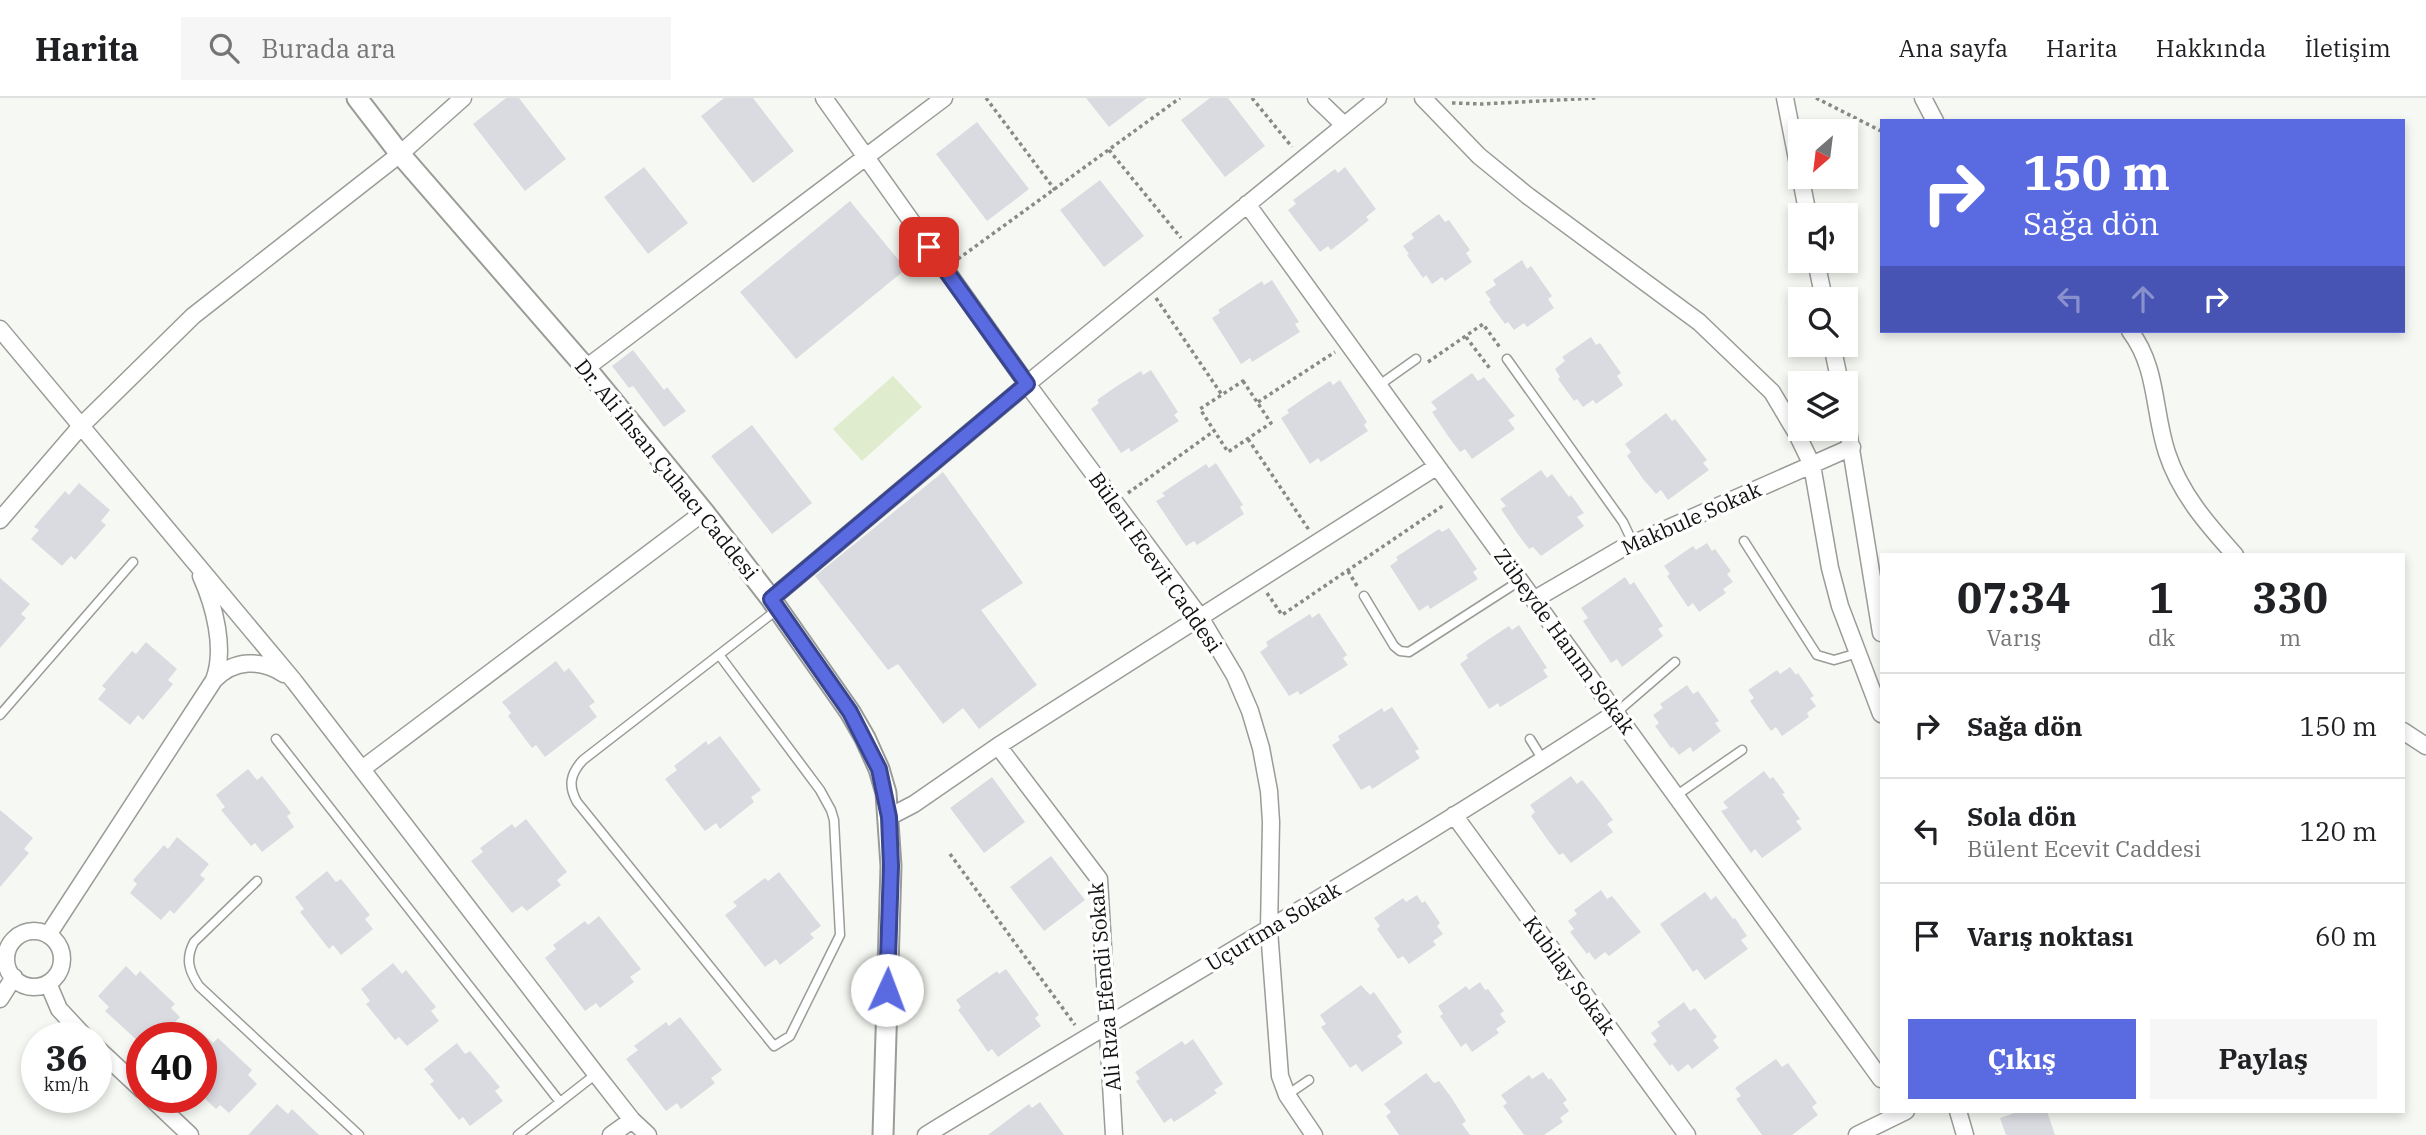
<!DOCTYPE html>
<html lang="tr">
<meta charset="utf-8">
<style>
:root{--surface:#fff;--page:#f6f6f6;--text:#202124;--muted:#757577;--line:#e0e0e0;--accent:#5a6ae1}
body{margin:0;font-family:"IBM Plex Serif",serif;background:var(--page);color:var(--text);height:100vh;display:flex;flex-direction:column;font-size:26px;white-space:nowrap}
*{box-sizing:border-box;margin:0}
p{font-size:23px;color:var(--muted)}
.icon{flex:none;width:38px;height:38px;fill:none;stroke:currentColor;stroke-width:2;stroke-linecap:round;stroke-linejoin:round}
.map{position:relative;flex:1;overflow:hidden}
.sheet{position:absolute;left:1880px;top:455px;width:525px;height:560px;display:flex;flex-direction:column;background:var(--surface);border-radius:0px;box-shadow:0 4px 10px #0003}
.sheet>*{flex:none}
.hud{position:absolute;left:1880px;top:21px;width:525px;height:214px;border-radius:0px;box-shadow:0 4px 10px #0003;background:#5a6ae1;color:#fff;overflow:hidden}
.needle{width:46px;rotate:208deg}
.fabs{position:absolute;left:1788px;top:21px;display:grid;gap:14px}
.fabs a{display:grid;place-items:center;width:70px;height:70px;border-radius:0px;background:var(--surface);box-shadow:0 4px 10px #0003;font-size:35px}
.speed{position:absolute;left:21px;top:924px;display:flex;gap:14px;font-size:35px;font-weight:700;text-align:center}
.speed>*{display:grid;place-content:center;width:91px;height:91px;border-radius:50%;background:var(--surface);box-shadow:0 4px 10px #0003;line-height:1}
.speed small{font-size:18px;font-weight:400}
.speed .limit{border:10px solid #d22;background:#fff;color:#111}
.pin{position:absolute;display:grid;place-items:center;width:60px;height:60px;color:#fff;margin:-30px;border-radius:14px;box-shadow:0 4px 10px #0006}
.me{position:absolute;width:77px;margin:-38px;rotate:2deg;stroke-linejoin:round;filter:drop-shadow(0 0 5px #0008)}
.turn{display:flex;align-items:center;gap:24px;height:147px;padding:0 28px;font-size:32px}
.turn .icon{width:91px;height:91px;stroke-width:2.5}
.turn b{display:block;font-size:49px;line-height:60px}
.lanes{display:flex;align-items:center;height:66px;padding:0 28px;background:#0003;justify-content:center;gap:35px;direction:ltr}
.lanes .off{opacity:.35}
.eta{display:flex;justify-content:space-evenly;align-items:center;height:119px;text-align:center}
.eta b{font-size:42px;font-weight:700;line-height:49px}
.action{display:flex;gap:14px;margin-top:auto;padding:14px 28px}
.action a{flex:1;height:80px;border-radius:0px;background:var(--accent);color:#fff;font-size:28px;font-weight:700;line-height:80px;text-align:center}
.action a+a{background:var(--page);color:var(--text)}
ul{padding:0;list-style:none}
li{display:flex;align-items:center;gap:21px;height:105px;padding:0 28px;border-top:2px solid var(--line)}
li div{flex:1}
li b{display:block;font-size:26px}
li em{font-style:normal}
header{display:flex;align-items:center;gap:42px;box-sizing:border-box;height:98px;padding:0 35px;background:var(--surface);border-bottom:2px solid var(--line)}
header strong{font-size:33px}
nav{display:flex;gap:38px;margin-inline-start:auto;font-size:24px}
.search{width:490px;height:63px;background:var(--page);display:flex;align-items:center;gap:18px;box-sizing:border-box;padding:0 24px;border-radius:0px;color:var(--muted);font-size:26px}
.map>svg:first-child{display:block}
.green{fill:#dfeccd}
.building{fill:#d9dbe1}
.lines{fill:none;stroke-linecap:round;stroke-linejoin:round}
.service-casing{stroke:#9a9c97;stroke-width:11}
.minor-casing{stroke:#9a9c97;stroke-width:19}
.tertiary-casing{stroke:#9a9c97;stroke-width:23}
.path{stroke:#888a86;stroke-width:3.5;stroke-dasharray:3.5 3.5;stroke-linecap:butt}
.service{stroke:#fff;stroke-width:8}
.minor{stroke:#fff;stroke-width:16}
.tertiary{stroke:#fff;stroke-width:19}
.route-casing{stroke:#3a4592;stroke-width:18}
.route{stroke:#5a6ae1;stroke-width:12}
.labels{text-anchor:middle;dominant-baseline:central;stroke-width:7;stroke-linejoin:round;paint-order:stroke}
.street-label{font-size:21px;fill:#111110;stroke:#fff}
</style>
<header>
<strong>Harita</strong>
<div class="search"><svg class="icon" aria-label="search" viewBox="0 0 24 24"><circle cx="10" cy="10" r="6"/><path d="M15 15l6 6"/></svg>Burada ara</div>
<nav><a>Ana sayfa</a><a>Harita</a><a>Hakkında</a><a>İletişim</a></nav>
</header>
<div class="map">
<svg width="2426" height="1037" viewBox="0 0 2426 1037">
<rect width="100%" height="100%" fill="#f6f9f3"/>
<!-- green -->
<path class="green" d="M 893,278 L 922,309 L 862,363 L 833,331 Z"/>
<!-- building -->
<path class="building" d="M 506,0 L 519,0 L 566,61 L 525,93 L 473,26 Z
M 724,0 L 753,0 L 794,53 L 753,85 L 701,18 Z
M 1086,0 L 1147,0 L 1109,29 Z
M 1210,0 L 1228,0 L 1265,48 L 1225,79 L 1181,22 Z
M 977,24 L 1029,91 L 987,123 L 936,56 Z
M 644,69 L 688,125 L 648,156 L 604,99 Z
M 1345,69 L 1376,111 L 1366,119 L 1369,122 L 1348,139 L 1331,152 L 1328,148 L 1320,154 L 1288,112 L 1296,106 L 1293,102 L 1312,88 L 1335,71 L 1338,75 Z
M 1100,82 L 1144,138 L 1104,169 L 1060,112 Z
M 850,103 L 906,171 L 796,261 L 740,194 Z
M 1439,116 L 1445,124 L 1449,122 L 1470,152 L 1466,155 L 1472,164 L 1445,183 L 1442,179 L 1432,186 L 1426,177 L 1423,180 L 1407,157 L 1409,156 L 1403,148 L 1414,140 L 1411,136 Z
M 1522,162 L 1527,171 L 1531,168 L 1552,198 L 1548,201 L 1554,210 L 1527,229 L 1524,225 L 1514,232 L 1508,224 L 1505,226 L 1489,204 L 1491,202 L 1485,194 L 1496,187 L 1493,182 Z
M 1272,182 L 1299,224 L 1295,226 L 1300,234 L 1252,264 L 1250,260 L 1241,266 L 1212,220 L 1220,215 L 1218,212 L 1262,183 L 1264,187 Z
M 1591,239 L 1596,247 L 1600,245 L 1621,275 L 1617,278 L 1623,287 L 1596,306 L 1593,302 L 1583,309 L 1577,301 L 1574,303 L 1558,281 L 1560,279 L 1555,271 L 1565,263 L 1562,259 Z
M 633,252 L 664,292 L 667,289 L 686,313 L 664,329 L 633,288 L 629,290 L 612,268 Z
M 1151,272 L 1178,314 L 1174,317 L 1179,323 L 1131,354 L 1129,350 L 1121,355 L 1091,311 L 1099,305 L 1097,302 L 1117,288 L 1141,273 L 1143,277 Z
M 1472,275 L 1478,283 L 1484,279 L 1515,318 L 1508,322 L 1515,331 L 1472,361 L 1465,351 L 1460,354 L 1448,338 L 1432,314 L 1437,311 L 1431,304 Z
M 1340,282 L 1367,324 L 1364,327 L 1368,333 L 1321,364 L 1318,360 L 1310,366 L 1281,320 L 1289,315 L 1287,312 L 1307,298 L 1330,283 L 1333,287 Z
M 1666,315 L 1672,323 L 1675,321 L 1707,362 L 1703,365 L 1709,372 L 1668,402 L 1661,392 L 1656,396 L 1643,381 L 1627,358 L 1631,354 L 1625,346 Z
M 752,327 L 812,405 L 772,436 L 711,358 Z
M 1216,365 L 1243,407 L 1240,409 L 1244,416 L 1197,447 L 1194,443 L 1186,448 L 1156,403 L 1165,398 L 1162,395 L 1183,381 L 1206,366 L 1209,370 Z
M 1541,372 L 1547,380 L 1552,376 L 1569,399 L 1571,397 L 1584,415 L 1577,419 L 1584,428 L 1541,458 L 1533,449 L 1529,451 L 1517,435 L 1501,411 L 1506,408 L 1500,401 Z
M 943,374 L 1023,485 L 981,512 L 1037,587 L 979,631 L 963,610 L 943,626 L 898,566 L 888,572 L 815,478 Z
M 79,385 L 110,412 L 101,423 L 106,427 L 75,462 L 71,458 L 62,468 L 31,441 L 39,432 L 34,429 L 65,393 L 69,397 Z
M 1449,430 L 1477,471 L 1473,474 L 1478,481 L 1430,511 L 1428,507 L 1419,513 L 1390,468 L 1398,462 L 1396,459 L 1416,446 L 1439,431 L 1442,434 Z
M 1707,445 L 1712,453 L 1715,451 L 1731,473 L 1727,476 L 1733,484 L 1723,491 L 1726,495 L 1699,514 L 1693,505 L 1688,509 L 1667,478 L 1670,476 L 1664,468 L 1693,448 L 1696,452 Z
M 1625,479 L 1630,487 L 1634,484 L 1663,528 L 1658,531 L 1663,538 L 1622,569 L 1617,561 L 1611,565 L 1583,523 L 1588,520 L 1581,510 Z
M 0,480 L 30,506 L 21,516 L 26,520 L 0,550 Z
M 1319,515 L 1347,557 L 1343,560 L 1348,567 L 1300,597 L 1298,593 L 1289,598 L 1260,554 L 1268,548 L 1266,544 L 1286,531 L 1310,516 L 1312,520 Z
M 1519,527 L 1547,570 L 1543,572 L 1548,579 L 1500,609 L 1498,605 L 1489,611 L 1460,566 L 1468,560 L 1466,557 L 1486,543 L 1509,528 L 1512,532 Z
M 146,544 L 177,571 L 168,582 L 173,586 L 143,622 L 138,617 L 130,627 L 98,601 L 106,591 L 102,588 L 132,553 L 136,556 Z
M 556,563 L 564,574 L 569,570 L 595,604 L 589,608 L 597,619 L 545,659 L 536,647 L 532,650 L 508,618 L 511,615 L 502,604 Z
M 1790,569 L 1796,577 L 1798,575 L 1814,598 L 1810,600 L 1816,608 L 1807,615 L 1809,619 L 1782,638 L 1776,629 L 1771,633 L 1750,603 L 1754,600 L 1748,592 L 1777,572 L 1780,576 Z
M 1687,587 L 1693,596 L 1698,593 L 1719,623 L 1715,625 L 1721,633 L 1693,654 L 1690,649 L 1679,657 L 1673,649 L 1671,650 L 1655,628 L 1659,625 L 1653,617 L 1663,610 L 1660,606 Z
M 1392,609 L 1419,651 L 1415,653 L 1420,660 L 1372,691 L 1370,687 L 1361,692 L 1332,647 L 1340,642 L 1338,638 L 1382,610 L 1384,614 Z
M 720,638 L 761,692 L 751,699 L 754,704 L 720,731 L 716,725 L 705,733 L 665,681 L 677,672 L 674,668 L 706,643 L 708,647 Z
M 248,671 L 257,682 L 262,678 L 291,715 L 287,718 L 294,729 L 262,754 L 255,745 L 251,748 L 221,712 L 225,709 L 216,697 Z
M 1764,673 L 1770,681 L 1773,679 L 1785,695 L 1782,696 L 1800,721 L 1796,723 L 1802,731 L 1762,760 L 1755,751 L 1751,755 L 1721,713 L 1728,710 L 1723,704 Z
M 1571,678 L 1577,686 L 1582,682 L 1600,704 L 1613,722 L 1607,726 L 1613,734 L 1571,765 L 1563,755 L 1559,757 L 1547,741 L 1531,718 L 1535,714 L 1530,707 Z
M 992,679 L 1025,724 L 984,755 L 950,710 Z
M 0,712 L 33,740 L 24,751 L 29,755 L 0,789 Z
M 526,721 L 567,774 L 557,782 L 561,787 L 527,813 L 522,808 L 512,815 L 471,763 L 483,754 L 480,750 L 512,726 L 515,730 Z
M 177,739 L 209,766 L 200,777 L 205,781 L 174,816 L 170,812 L 161,822 L 130,795 L 137,786 L 133,782 L 164,747 L 168,751 Z
M 1051,758 L 1085,802 L 1044,833 L 1010,789 Z
M 327,773 L 336,784 L 341,781 L 370,817 L 365,821 L 373,831 L 341,857 L 333,847 L 329,851 L 300,814 L 304,811 L 295,799 Z
M 779,774 L 821,828 L 810,836 L 814,840 L 780,867 L 776,861 L 765,869 L 725,817 L 737,808 L 733,804 L 765,780 L 768,783 Z
M 1601,792 L 1607,801 L 1612,798 L 1641,834 L 1609,858 L 1605,854 L 1595,862 L 1589,854 L 1587,856 L 1570,834 L 1574,831 L 1568,823 L 1577,816 L 1574,812 Z
M 1705,794 L 1711,802 L 1716,798 L 1733,821 L 1735,820 L 1747,838 L 1741,842 L 1748,851 L 1705,882 L 1697,871 L 1693,874 L 1660,826 Z
M 1417,797 L 1422,805 L 1425,803 L 1440,825 L 1437,828 L 1443,836 L 1433,843 L 1436,847 L 1409,866 L 1403,858 L 1398,861 L 1377,831 L 1380,828 L 1374,820 L 1403,800 L 1406,804 Z
M 599,818 L 641,871 L 630,879 L 634,884 L 600,910 L 596,905 L 585,913 L 545,860 L 556,851 L 553,847 L 585,823 L 588,827 Z
M 393,865 L 402,876 L 406,872 L 436,909 L 431,913 L 439,923 L 407,948 L 399,939 L 395,942 L 366,906 L 370,903 L 361,891 Z
M 126,868 L 136,878 L 140,873 L 175,906 L 171,910 L 180,919 L 160,940 L 142,940 L 139,944 L 105,913 L 109,909 L 98,898 Z
M 1006,871 L 1039,917 L 1035,920 L 1041,928 L 998,959 L 992,951 L 988,954 L 974,934 L 958,912 L 961,909 L 956,902 L 997,873 L 999,876 Z
M 1480,884 L 1485,892 L 1488,891 L 1504,913 L 1500,916 L 1506,924 L 1496,931 L 1499,935 L 1472,954 L 1466,945 L 1461,949 L 1440,918 L 1443,916 L 1438,908 L 1466,888 L 1469,892 Z
M 1361,887 L 1370,897 L 1374,894 L 1386,911 L 1402,934 L 1397,938 L 1403,945 L 1362,974 L 1356,966 L 1350,970 L 1321,929 L 1326,926 L 1320,917 Z
M 1684,904 L 1690,913 L 1695,910 L 1717,939 L 1713,942 L 1719,950 L 1692,971 L 1688,966 L 1678,974 L 1672,966 L 1670,968 L 1653,946 L 1657,943 L 1651,935 L 1660,928 L 1657,924 Z
M 680,919 L 722,972 L 711,980 L 715,985 L 681,1011 L 677,1005 L 666,1013 L 626,961 L 638,952 L 634,948 L 666,924 L 669,928 Z
M 201,934 L 213,945 L 218,940 L 252,972 L 248,977 L 257,986 L 229,1015 L 220,1007 L 216,1011 L 201,997 Z
M 1193,941 L 1223,986 L 1214,992 L 1217,995 L 1197,1009 L 1174,1024 L 1171,1020 L 1164,1025 L 1136,983 L 1140,981 L 1135,974 L 1182,943 L 1185,947 Z
M 457,945 L 465,956 L 470,953 L 500,989 L 495,993 L 503,1003 L 470,1028 L 463,1019 L 459,1022 L 430,986 L 434,983 L 424,971 Z
M 1776,961 L 1782,969 L 1788,965 L 1817,1005 L 1812,1009 L 1818,1017 L 1792,1037 L 1762,1037 L 1736,1001 L 1741,998 L 1735,990 Z
M 1543,974 L 1549,982 L 1551,980 L 1567,1002 L 1563,1005 L 1569,1013 L 1560,1020 L 1563,1024 L 1544,1037 L 1524,1037 L 1503,1008 L 1507,1005 L 1501,997 L 1529,977 L 1532,981 Z
M 1426,975 L 1434,985 L 1439,983 L 1451,999 L 1466,1023 L 1462,1026 L 1470,1037 L 1399,1037 L 1386,1018 L 1391,1014 L 1384,1006 Z
M 1040,1004 L 1064,1037 L 988,1037 L 1029,1006 L 1032,1010 Z
M 277,1006 L 288,1016 L 292,1011 L 319,1037 L 248,1037 Z
M 2020,1013 L 2047,1013 L 2055,1037 L 2006,1037 L 2000,1020 Z"/>
<g class="lines">
<!-- service casing -->
<g class="service-casing">
<path id="service" d="M 1507,261 L 1623,424 L 1633,445
M 1378,288 L 1416,261
M 1744,443 L 1817,557 L 1834,562 L 1858,555
M 1364,498 L 1394,548 L 1400,553 L 1409,554 L 1521,482
M 720,558 L 820,692 L 831,712 L 834,722 L 840,837 L 790,938 L 774,948 L 577,704 C 568,688 570,676 583,662 L 778,511
M 1617,614 L 1675,564
M 0,617 L 133,464
M 276,641 L 560,1004
M 1530,641 L 1543,662
M 1677,697 L 1742,652
M 257,783 L 194,844 C 185,861 189,873 199,888 L 359,1037
M 1287,997 L 1309,982
M 518,1037 L 596,976"/>
</g>
<!-- minor casing -->
<g class="minor-casing">
<path id="minor" d="M 824,0 L 1027,286 L 1200,519 L 1235,578 L 1250,613 L 1261,650 L 1269,693 L 1271,724 L 1269,832 L 1280,978 L 1287,997 L 1314,1037
M 1316,0 L 1344,27
M 1423,0 L 1479,58 L 1528,98 L 1699,224 L 1772,294 L 1797,336 L 1812,367 L 1830,470 L 1840,508 L 1881,616
M 1785,0 L 1808,117
M 1923,0 L 1935,23
M 1247,106 L 1881,981
M 1816,163 L 1824,201
M 0,231 L 294,583 L 596,976 L 632,1022 L 648,1037
M 2130,233 C 2158,270 2153,313 2167,355 C 2180,395 2207,426 2235,457
M 1832,247 L 1840,285
M 586,270 L 944,0
M 1846,320 L 1881,535
M 0,422 L 81,328 L 193,218 L 400,56 L 463,0
M 771,501 L 1027,286 L 1378,0
M 1535,501 L 1621,451 L 1852,349
M 214,582 C 234,561 261,561 284,576
M 2403,633 L 2426,648
M 998,648 L 1099,781 L 1114,1037
M 362,671 L 704,414
M 1454,717 L 1687,1037
M 889,719 L 914,706 L 998,648 L 1436,369
M6 861a28 28 0 1 1 56 0a28 28 0 1 1-56 0Z
M 48,837 L 214,582 C 226,551 214,507 201,478
M 48,885 L 59,911 L 86,940
M 0,901 L 14,879
M 96,949 L 142,992
M 150,999 L 190,1037
M 1958,1013 L 1965,1037
M 611,1037 L 632,1022
M 926,1037 C 1156,896 1391,762 1617,614
M 1857,1037 L 1906,1013"/>
</g>
<!-- tertiary casing -->
<g class="tertiary-casing">
<path id="tertiary" d="M 357,0 L 400,56 L 586,270 L 704,414 L 771,501 L 850,614 L 865,640 L 879,671 L 886,695 L 891,768 L 883,1037"/>
</g>
<!-- path -->
<path class="path" d="M 986,0 L 1055,92
M 1252,0 L 1292,49
M 1816,0 L 1881,33
M 1452,5 L 1482,6 L 1596,0
M 1109,52 L 1181,140
M 958,161 L 1180,0
M 1156,200 L 1222,297
M 1466,239 L 1491,272
M 1428,264 L 1483,226 L 1501,251
M 1243,283 L 1271,325 L 1228,354 L 1200,311 Z
M 1258,304 L 1335,254
M 1248,341 L 1309,432
M 1128,395 L 1214,333
M 1348,473 L 1357,488
M 1267,495 L 1282,517 L 1444,407
M 950,756 L 1075,927"/>
<!-- service -->
<use href="#service" class="service"/>
<!-- minor -->
<use href="#minor" class="minor"/>
<!-- tertiary -->
<use href="#tertiary" class="tertiary"/>
</g>
<g class="lines">
<!-- route casing -->
<g class="route-casing">
<path id="route" d="M 887,892 L 891,768 L 889,719 L 879,671 L 850,614 L 771,501 L 1027,286 L 929,149"/>
</g>
<!-- route -->
<use href="#route" class="route"/>
</g>
<g class="labels">
<!-- street labels -->
<g class="street-label">
<text transform="translate(667 371) rotate(51)">Dr. Ali İhsan Çuhacı Caddesi</text>
<text transform="translate(1691 420) rotate(-24)">Makbule Sokak</text>
<text transform="translate(1156 464) rotate(55)">Bülent Ecevit Caddesi</text>
<text transform="translate(1565 543) rotate(54)">Zübeyde Hanım Sokak</text>
<text transform="translate(1273 828) rotate(-31)">Uçurtma Sokak</text>
<text transform="translate(1570 877) rotate(54)">Kubilay Sokak</text>
<text transform="translate(1104 889) rotate(-95)">Ali Rıza Efendi Sokak</text>
</g>
</g>
</svg>
<div class="fabs">
<a><svg class="needle" viewBox="-14 -14 28 28"><path d="M0-13l5 13h-10z" fill="#e53935"/><path d="M0 13l5-13h-10z" fill="#757577"/></svg></a>
<a><svg class="icon" aria-label="sound" viewBox="0 0 24 24"><path d="M4 9h4l5-4v14l-5-4H4zM17 9q2 3 0 6"/></svg></a>
<a><svg class="icon" aria-label="search" viewBox="0 0 24 24"><circle cx="10" cy="10" r="6"/><path d="M15 15l6 6"/></svg></a>
<a><svg class="icon" aria-label="layers" viewBox="0 0 24 24"><path d="M12 4l9 5-9 5-9-5zM3 14l9 5 9-5"/></svg></a>
</div>
<div class="speed"><div>36<small>km/h</small></div><div class="limit">40</div></div>
<div class="pin" style="left:929px;top:149px;background:#d93025"><svg class="icon" aria-label="arrive" viewBox="0 0 24 24"><path d="M6 21V4h12l-3 4 3 4H6"/></svg></div>
<svg class="me" style="left:887px;top:892px" viewBox="-20 -20 40 40"><circle r="19" fill="#fff"/><path d="M0-13L10 11 0 6-10 11z" fill="#5a6ae1"/></svg>
<div class="hud">
<div class="turn"><svg class="icon" aria-label="right" viewBox="0 0 24 24"><path d="M7 20v-9h11M14 6l5 5-5 5"/></svg><div><b>150 m</b>Sağa dön</div></div>
<div class="lanes"><svg class="icon off" aria-label="left" viewBox="0 0 24 24"><path d="M17 20v-9H6M10 6l-5 5 5 5"/></svg><svg class="icon off" aria-label="ahead" viewBox="0 0 24 24"><path d="M12 20V5M6 11l6-6 6 6"/></svg><svg class="icon" aria-label="right" viewBox="0 0 24 24"><path d="M7 20v-9h11M14 6l5 5-5 5"/></svg></div>
</div>
<section class="sheet">
<div class="eta">
<div><b>07:34</b><p>Varış</p></div>
<div><b>1</b><p>dk</p></div>
<div><b>330</b><p>m</p></div>
</div>
<ul>
<li><svg class="icon" aria-label="right" viewBox="0 0 24 24"><path d="M7 20v-9h11M14 6l5 5-5 5"/></svg><div><b>Sağa dön</b></div><em>150 m</em></li>
<li><svg class="icon" aria-label="left" viewBox="0 0 24 24"><path d="M17 20v-9H6M10 6l-5 5 5 5"/></svg><div><b>Sola dön</b><p>Bülent Ecevit Caddesi</p></div><em>120 m</em></li>
<li><svg class="icon" aria-label="arrive" viewBox="0 0 24 24"><path d="M6 21V4h12l-3 4 3 4H6"/></svg><div><b>Varış noktası</b></div><em>60 m</em></li>
</ul>
<div class="action"><a>Çıkış</a><a>Paylaş</a></div>
</section>
</div>
